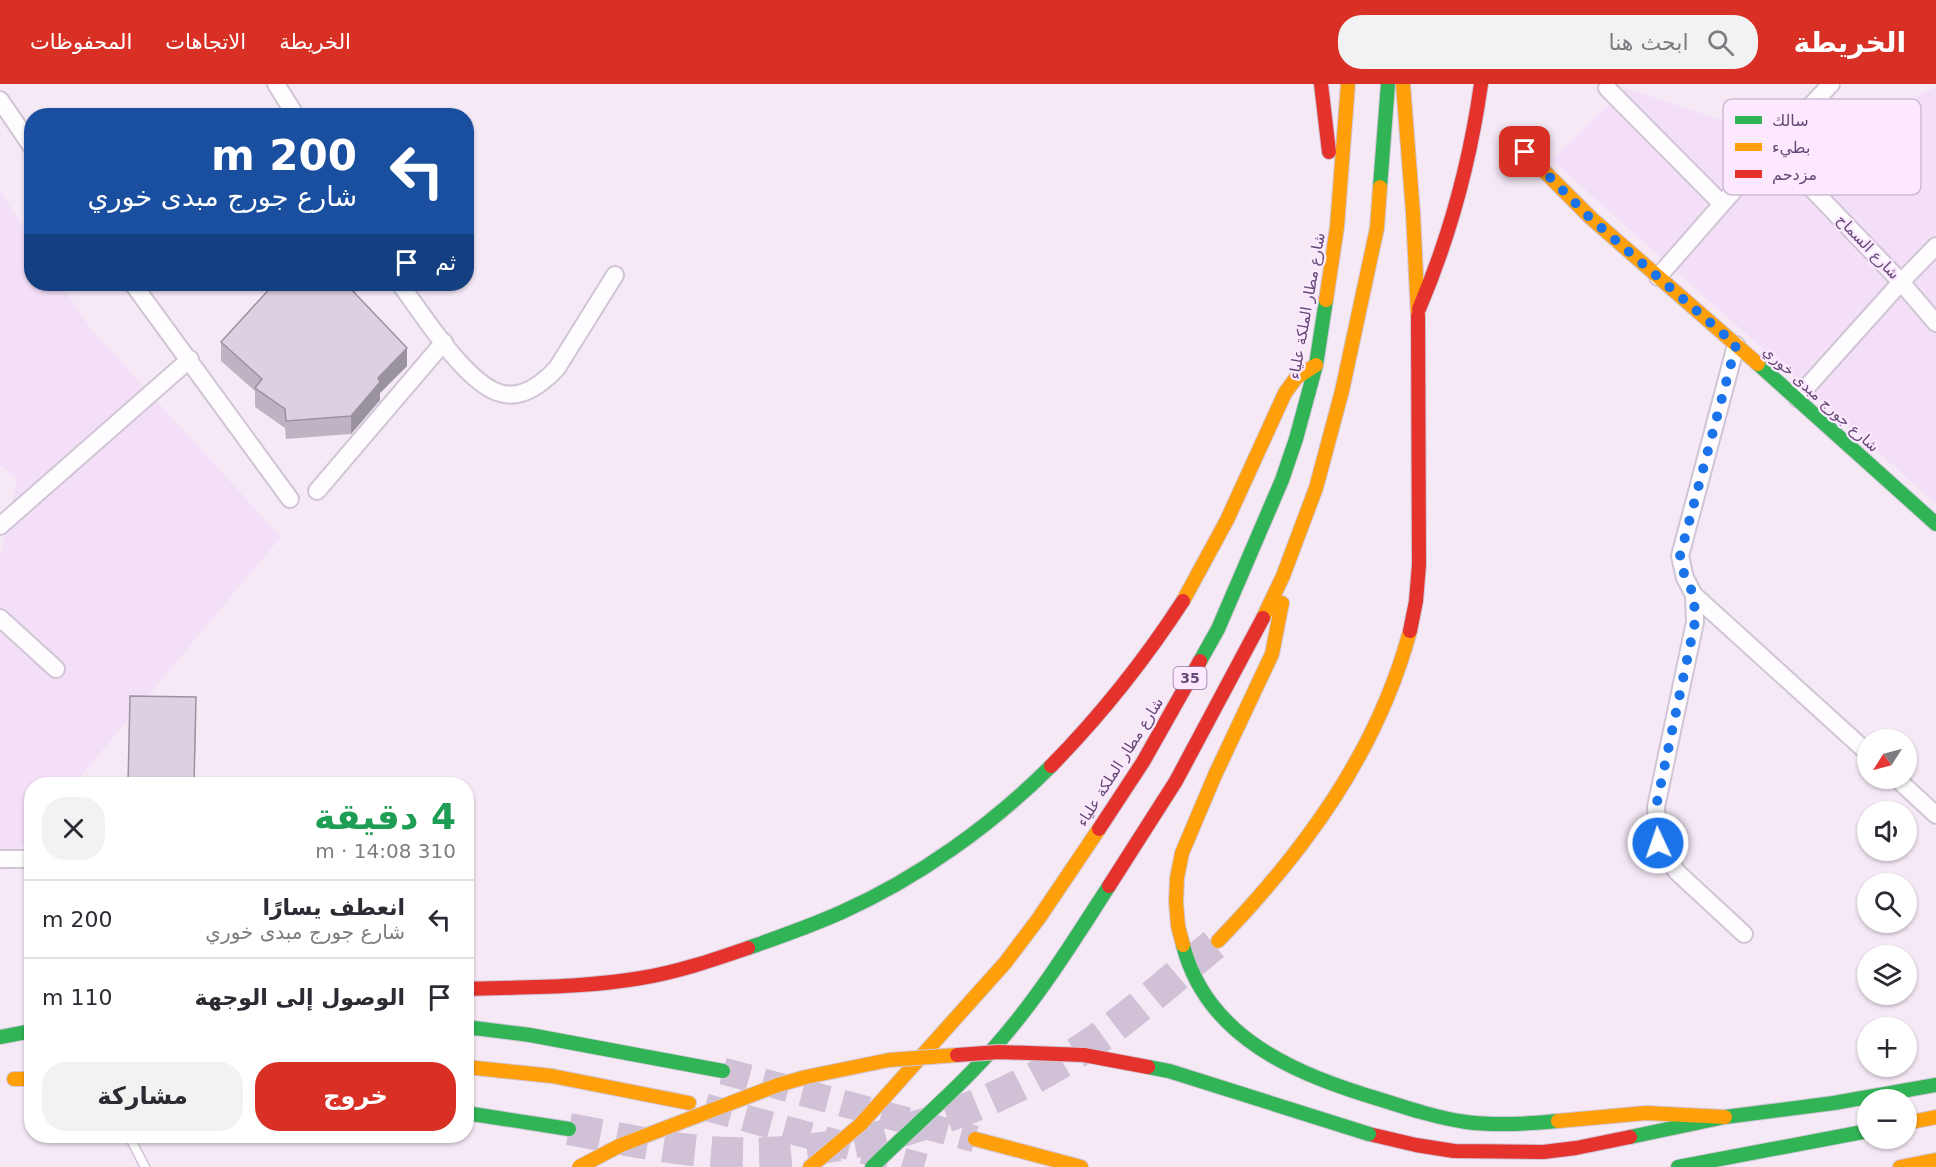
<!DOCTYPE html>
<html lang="ar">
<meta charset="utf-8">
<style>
:root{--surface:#fff;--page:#f2f2f3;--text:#2b2b33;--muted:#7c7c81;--line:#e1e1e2;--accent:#d93025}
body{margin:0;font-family:"DejaVu Sans",Cairo,sans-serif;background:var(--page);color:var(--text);direction:rtl;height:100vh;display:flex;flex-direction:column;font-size:22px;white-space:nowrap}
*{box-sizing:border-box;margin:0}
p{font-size:20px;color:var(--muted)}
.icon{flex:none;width:33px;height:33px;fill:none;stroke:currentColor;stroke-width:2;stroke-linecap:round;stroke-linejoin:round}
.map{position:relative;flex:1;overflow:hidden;direction:ltr}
.side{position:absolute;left:24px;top:693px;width:450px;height:366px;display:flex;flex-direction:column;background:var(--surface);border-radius:24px;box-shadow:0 2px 4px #0004;direction:rtl}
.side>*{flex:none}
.top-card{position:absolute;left:24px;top:24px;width:450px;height:183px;border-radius:24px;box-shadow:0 2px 4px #0004;direction:rtl;background:#1a4fa0;color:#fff;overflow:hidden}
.needle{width:39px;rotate:234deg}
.controls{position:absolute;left:1857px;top:645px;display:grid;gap:12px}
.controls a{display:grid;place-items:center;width:60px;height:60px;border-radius:50%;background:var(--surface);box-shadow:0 2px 4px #0004;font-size:30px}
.pin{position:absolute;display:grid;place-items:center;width:51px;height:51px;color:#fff;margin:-26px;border-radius:12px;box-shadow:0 3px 9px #0006}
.me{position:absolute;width:66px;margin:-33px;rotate:357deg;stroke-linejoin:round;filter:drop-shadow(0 0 4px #0008)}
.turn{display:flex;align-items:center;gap:21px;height:126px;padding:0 18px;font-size:27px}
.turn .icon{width:78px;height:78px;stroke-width:2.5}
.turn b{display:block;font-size:42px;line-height:51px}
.then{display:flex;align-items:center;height:57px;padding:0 18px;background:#0003;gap:12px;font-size:22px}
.round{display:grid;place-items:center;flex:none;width:63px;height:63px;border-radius:24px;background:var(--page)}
.headline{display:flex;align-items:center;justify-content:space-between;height:102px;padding:0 18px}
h1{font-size:36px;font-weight:800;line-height:45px;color:#1e9e55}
.button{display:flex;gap:12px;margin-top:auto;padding:12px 18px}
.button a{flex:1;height:69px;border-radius:24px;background:var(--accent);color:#fff;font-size:24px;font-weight:800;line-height:69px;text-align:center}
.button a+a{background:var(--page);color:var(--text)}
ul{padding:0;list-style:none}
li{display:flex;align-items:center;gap:18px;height:78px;padding:0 18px;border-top:2px solid var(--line)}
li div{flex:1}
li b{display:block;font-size:22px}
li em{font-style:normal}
header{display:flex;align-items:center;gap:36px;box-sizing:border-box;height:84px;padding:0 30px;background:var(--accent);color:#fff}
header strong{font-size:28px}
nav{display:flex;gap:33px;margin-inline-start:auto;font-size:21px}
.search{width:420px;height:54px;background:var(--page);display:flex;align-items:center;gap:15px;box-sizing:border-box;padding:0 21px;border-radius:24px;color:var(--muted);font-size:22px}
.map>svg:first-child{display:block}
.residential{fill:#f4dff8}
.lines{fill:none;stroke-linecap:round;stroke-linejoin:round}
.primary-tunnel{stroke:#d0c1d6;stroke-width:27;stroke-dasharray:27 14;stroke-linecap:butt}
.highway-tunnel{stroke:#d0c1d6;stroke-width:32;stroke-dasharray:32 16;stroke-linecap:butt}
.lane-casing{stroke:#d0c5d4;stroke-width:11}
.street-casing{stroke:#d0c5d4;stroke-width:20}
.fast-casing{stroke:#d1c5d6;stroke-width:16}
.slow-casing{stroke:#d1c5d6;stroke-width:16}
.jam-casing{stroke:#d1c5d6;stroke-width:16}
.lane{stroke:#fefcfe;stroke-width:8}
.street{stroke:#fefcfe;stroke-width:16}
.fast{stroke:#30b455;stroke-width:14}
.slow{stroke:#ff9f0a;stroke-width:14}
.jam{stroke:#e5322d;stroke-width:14}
.fast-bridge-casing{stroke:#d0c5d5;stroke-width:16;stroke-linecap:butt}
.slow-bridge-casing{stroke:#d0c5d5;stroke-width:16;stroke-linecap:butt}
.jam-bridge-casing{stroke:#d0c5d5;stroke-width:16;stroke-linecap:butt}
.fast-bridge{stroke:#30b455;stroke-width:14}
.slow-bridge{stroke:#ff9f0a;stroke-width:14}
.jam-bridge{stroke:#e5322d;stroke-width:14}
.wall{fill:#bfb3c3}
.shaded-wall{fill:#9b929f}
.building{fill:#ded0e3;stroke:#9b929f;stroke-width:1.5}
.route{stroke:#1a73e8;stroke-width:10;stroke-dasharray:0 18}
.labels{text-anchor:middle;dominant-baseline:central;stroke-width:4.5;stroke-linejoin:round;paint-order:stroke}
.shield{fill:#fce9ff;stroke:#91799e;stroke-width:1.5}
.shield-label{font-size:14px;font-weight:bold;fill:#634975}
.street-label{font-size:15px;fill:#634975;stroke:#fce9ff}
.key{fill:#fce9ff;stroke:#ceb9d6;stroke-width:1.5}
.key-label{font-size:16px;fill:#634975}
</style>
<header>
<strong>الخريطة</strong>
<div class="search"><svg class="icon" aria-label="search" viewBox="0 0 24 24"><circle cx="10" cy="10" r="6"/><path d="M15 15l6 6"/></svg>ابحث هنا</div>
<nav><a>الخريطة</a><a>الاتجاهات</a><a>المحفوظات</a></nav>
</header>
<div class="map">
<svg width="1936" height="1083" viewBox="0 0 1936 1083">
<rect width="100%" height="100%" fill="#f5e9f6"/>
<!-- residential -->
<path class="residential" d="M 1936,3 L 1936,420 L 1552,76 L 1626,4 L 1804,64 Z
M 0,107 L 31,155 L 32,200 L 61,200 L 91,245 L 281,453 L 74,700 L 32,700 L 31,751 L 0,788 L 0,473 L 17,395 L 0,381 Z"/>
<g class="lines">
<!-- primary-tunnel -->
<path class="primary-tunnel" d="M 723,987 L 975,1055
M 705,1023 L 924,1083"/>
<!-- highway-tunnel -->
<path class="highway-tunnel" d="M 569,1045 C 623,1055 676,1067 731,1069 C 850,1074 988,1029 1087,962 C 1133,931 1175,892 1218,857"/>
<!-- lane casing -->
<g class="lane-casing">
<path id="lane" d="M 129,1052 L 145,1083"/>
</g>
<!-- street casing -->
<g class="street-casing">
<path id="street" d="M 276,0 L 296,32
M 1607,4 L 1722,120
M 0,16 L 32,63
M 1772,63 L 1901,198 L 1936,239
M 1658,193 L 1772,63 L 1831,0
M 133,200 L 290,415
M 400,200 C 422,229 465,299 500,309 C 522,316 543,299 557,284 L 615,191
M 1736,261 L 1680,472 L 1685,494 L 1694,511 L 1695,538 L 1656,723 L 1658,759 L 1677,788 L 1744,850
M 1797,314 L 1901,198 L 1936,162
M 317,407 L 444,258
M 0,442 L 190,275
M 1694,511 L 1868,669
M 0,534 L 56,585
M 1896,694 L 1936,731
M 0,775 L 32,775"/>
</g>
<!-- fast casing -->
<g class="fast-casing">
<path id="fast" d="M 1380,103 L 1388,0
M 1758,280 L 1936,440
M 1200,577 L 1218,545 L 1282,396 L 1296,355 L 1316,281 L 1326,216
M 1183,861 C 1207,955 1298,991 1382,1016 C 1410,1025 1438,1034 1466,1038 C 1497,1042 1528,1040 1558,1037
M 748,864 C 779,853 811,842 842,828 C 918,794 992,741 1051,682
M 466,943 L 530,951 L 723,987
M 0,953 L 32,947
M 466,1029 L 569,1045
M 1630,1053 L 1725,1033 L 1834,1019 L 1936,1001
M 872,1083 C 916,1040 965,999 1005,951 C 1044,905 1076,853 1109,802
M 1678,1083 L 1868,1047"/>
</g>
<!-- slow casing -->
<g class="slow-casing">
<path id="slow" d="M 1403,0 L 1413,129 L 1418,232
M 1525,68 L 1591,134 L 1758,280
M 1326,216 L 1337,143 L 1348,0
M 1183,517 L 1227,436 L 1285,309 L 1296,294 L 1316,281
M 1263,534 L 1283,492 L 1316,404 L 1342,307 L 1377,144 L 1380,103
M 1218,857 C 1304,768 1377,669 1410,547
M 1183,861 L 1178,842 L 1176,818 L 1177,794 L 1182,769 L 1215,691 L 1272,570 L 1282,519
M 466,983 L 552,992 L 689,1019
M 14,995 L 32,995
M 1558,1037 L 1646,1029 L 1725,1033
M 1906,1039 L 1936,1033
M 975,1055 L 1081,1083
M 810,1083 L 860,1041 L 1005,879 L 1039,834 L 1099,745
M 1900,1083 L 1936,1076"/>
</g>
<!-- jam casing -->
<g class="jam-casing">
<path id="jam" d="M 1321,0 L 1329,68
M 1419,225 C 1450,152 1470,78 1481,0
M 1410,547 L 1416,517 L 1419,481 L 1418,232
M 1051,682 C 1101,631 1144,577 1183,517
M 1099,745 L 1143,678 L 1200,577
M 1109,802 L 1176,697 L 1263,534
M 466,905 C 524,903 583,904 641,894 C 678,888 713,876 748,864
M 1369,1050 L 1416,1061 L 1454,1067 L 1543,1068 L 1576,1064 L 1630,1053"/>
</g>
<!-- lane -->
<use href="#lane" class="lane"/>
<!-- street -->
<use href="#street" class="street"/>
<!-- fast -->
<use href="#fast" class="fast"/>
<!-- slow -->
<use href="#slow" class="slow"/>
<!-- jam -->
<use href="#jam" class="jam"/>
<!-- fast-bridge casing -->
<g class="fast-bridge-casing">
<path id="fast-bridge" d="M 1148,983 L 1169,987 L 1369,1050"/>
</g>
<!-- slow-bridge casing -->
<g class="slow-bridge-casing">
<path id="slow-bridge" d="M 579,1083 L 621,1061 L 778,1001 L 806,993 L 889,976 L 957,971"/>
</g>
<!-- jam-bridge casing -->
<g class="jam-bridge-casing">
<path id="jam-bridge" d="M 957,971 L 999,968 L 1084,971 L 1148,983"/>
</g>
<!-- fast-bridge -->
<use href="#fast-bridge" class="fast-bridge"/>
<!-- slow-bridge -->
<use href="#slow-bridge" class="slow-bridge"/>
<!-- jam-bridge -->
<use href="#jam-bridge" class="jam-bridge"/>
</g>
<!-- wall -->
<path class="wall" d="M 355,200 L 355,209 L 407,282 L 380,309 L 380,316 L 351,350 L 286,355 L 285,344 L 255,323 L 255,307 L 221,277 L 221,258 Z"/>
<!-- shaded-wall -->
<path class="shaded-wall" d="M 350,200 L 355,200 L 355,214 L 348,202 Z
M 407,264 L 407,282 L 380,309 L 380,316 L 351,350 L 351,332 L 378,294 Z
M 196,613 L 196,640 L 194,700 Z"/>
<!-- building -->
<path class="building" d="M 274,200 L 350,200 L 348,202 L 407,264 L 378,294 L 380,298 L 351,332 L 286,337 L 285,325 L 255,304 L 262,295 L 221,258 Z
M 130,612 L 196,613 L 194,700 L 128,700 Z"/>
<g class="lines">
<!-- route -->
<path class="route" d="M 1525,68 L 1590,134 L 1736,261 L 1680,472 L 1685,494 L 1694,511 L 1695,538 L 1656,723 L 1658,759"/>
</g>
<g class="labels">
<!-- shield labels -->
<rect class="shield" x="1173.5" y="583" width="33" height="22" rx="4.5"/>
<g class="shield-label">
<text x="1190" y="594">35</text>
</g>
<!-- street labels -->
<g class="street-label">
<text transform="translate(1868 163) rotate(46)">شارع السماح</text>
<text transform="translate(1307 222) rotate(-80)">شارع مطار الملكة علياء</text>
<text transform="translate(1821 315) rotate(42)">شارع جورج مبدى خوري</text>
<text transform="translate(1120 678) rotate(-58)">شارع مطار الملكة علياء</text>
</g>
</g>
<!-- legend -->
<rect x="1723" y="15" width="198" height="96" rx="9" class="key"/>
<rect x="1735" y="32" width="27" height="8" fill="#30b455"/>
<rect x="1735" y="59" width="27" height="8" fill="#ff9f0a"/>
<rect x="1735" y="86" width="27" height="8" fill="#e5322d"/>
<g class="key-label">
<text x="1772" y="42">سالك</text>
<text x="1772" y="69">بطيء</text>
<text x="1772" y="96">مزدحم</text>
</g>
</svg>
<div class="controls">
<a><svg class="needle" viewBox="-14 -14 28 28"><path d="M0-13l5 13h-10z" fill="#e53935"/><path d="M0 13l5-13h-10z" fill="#7c7c81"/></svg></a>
<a><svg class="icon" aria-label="sound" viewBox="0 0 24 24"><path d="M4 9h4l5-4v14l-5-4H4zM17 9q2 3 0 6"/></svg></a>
<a><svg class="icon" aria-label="search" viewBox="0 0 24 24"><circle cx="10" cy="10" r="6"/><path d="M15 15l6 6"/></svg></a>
<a><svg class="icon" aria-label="layers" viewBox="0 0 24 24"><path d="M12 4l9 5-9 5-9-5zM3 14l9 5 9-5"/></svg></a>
<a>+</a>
<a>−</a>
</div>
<div class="pin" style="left:1525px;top:68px;background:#d93025"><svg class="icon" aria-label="arrive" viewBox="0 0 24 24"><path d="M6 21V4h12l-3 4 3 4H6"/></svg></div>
<svg class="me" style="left:1658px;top:759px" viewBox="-20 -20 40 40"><circle r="17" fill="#1a73e8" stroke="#fff" stroke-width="3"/><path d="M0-11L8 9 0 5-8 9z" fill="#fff"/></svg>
<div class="top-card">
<div class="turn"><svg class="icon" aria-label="left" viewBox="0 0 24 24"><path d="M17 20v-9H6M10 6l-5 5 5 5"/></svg><div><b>200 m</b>شارع جورج مبدى خوري</div></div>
<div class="then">ثم<svg class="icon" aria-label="arrive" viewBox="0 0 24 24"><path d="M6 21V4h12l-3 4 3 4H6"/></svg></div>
</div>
<section class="side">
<div class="headline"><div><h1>4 دقيقة</h1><p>310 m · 14:08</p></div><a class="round"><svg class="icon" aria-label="close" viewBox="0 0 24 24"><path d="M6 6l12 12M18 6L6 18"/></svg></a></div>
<ul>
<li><svg class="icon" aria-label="left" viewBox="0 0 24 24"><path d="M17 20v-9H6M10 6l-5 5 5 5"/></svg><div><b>انعطف يسارًا</b><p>شارع جورج مبدى خوري</p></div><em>200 m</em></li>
<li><svg class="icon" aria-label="arrive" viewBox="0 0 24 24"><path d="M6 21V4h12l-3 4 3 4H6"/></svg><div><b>الوصول إلى الوجهة</b></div><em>110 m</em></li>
</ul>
<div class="button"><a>خروج</a><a>مشاركة</a></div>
</section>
</div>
